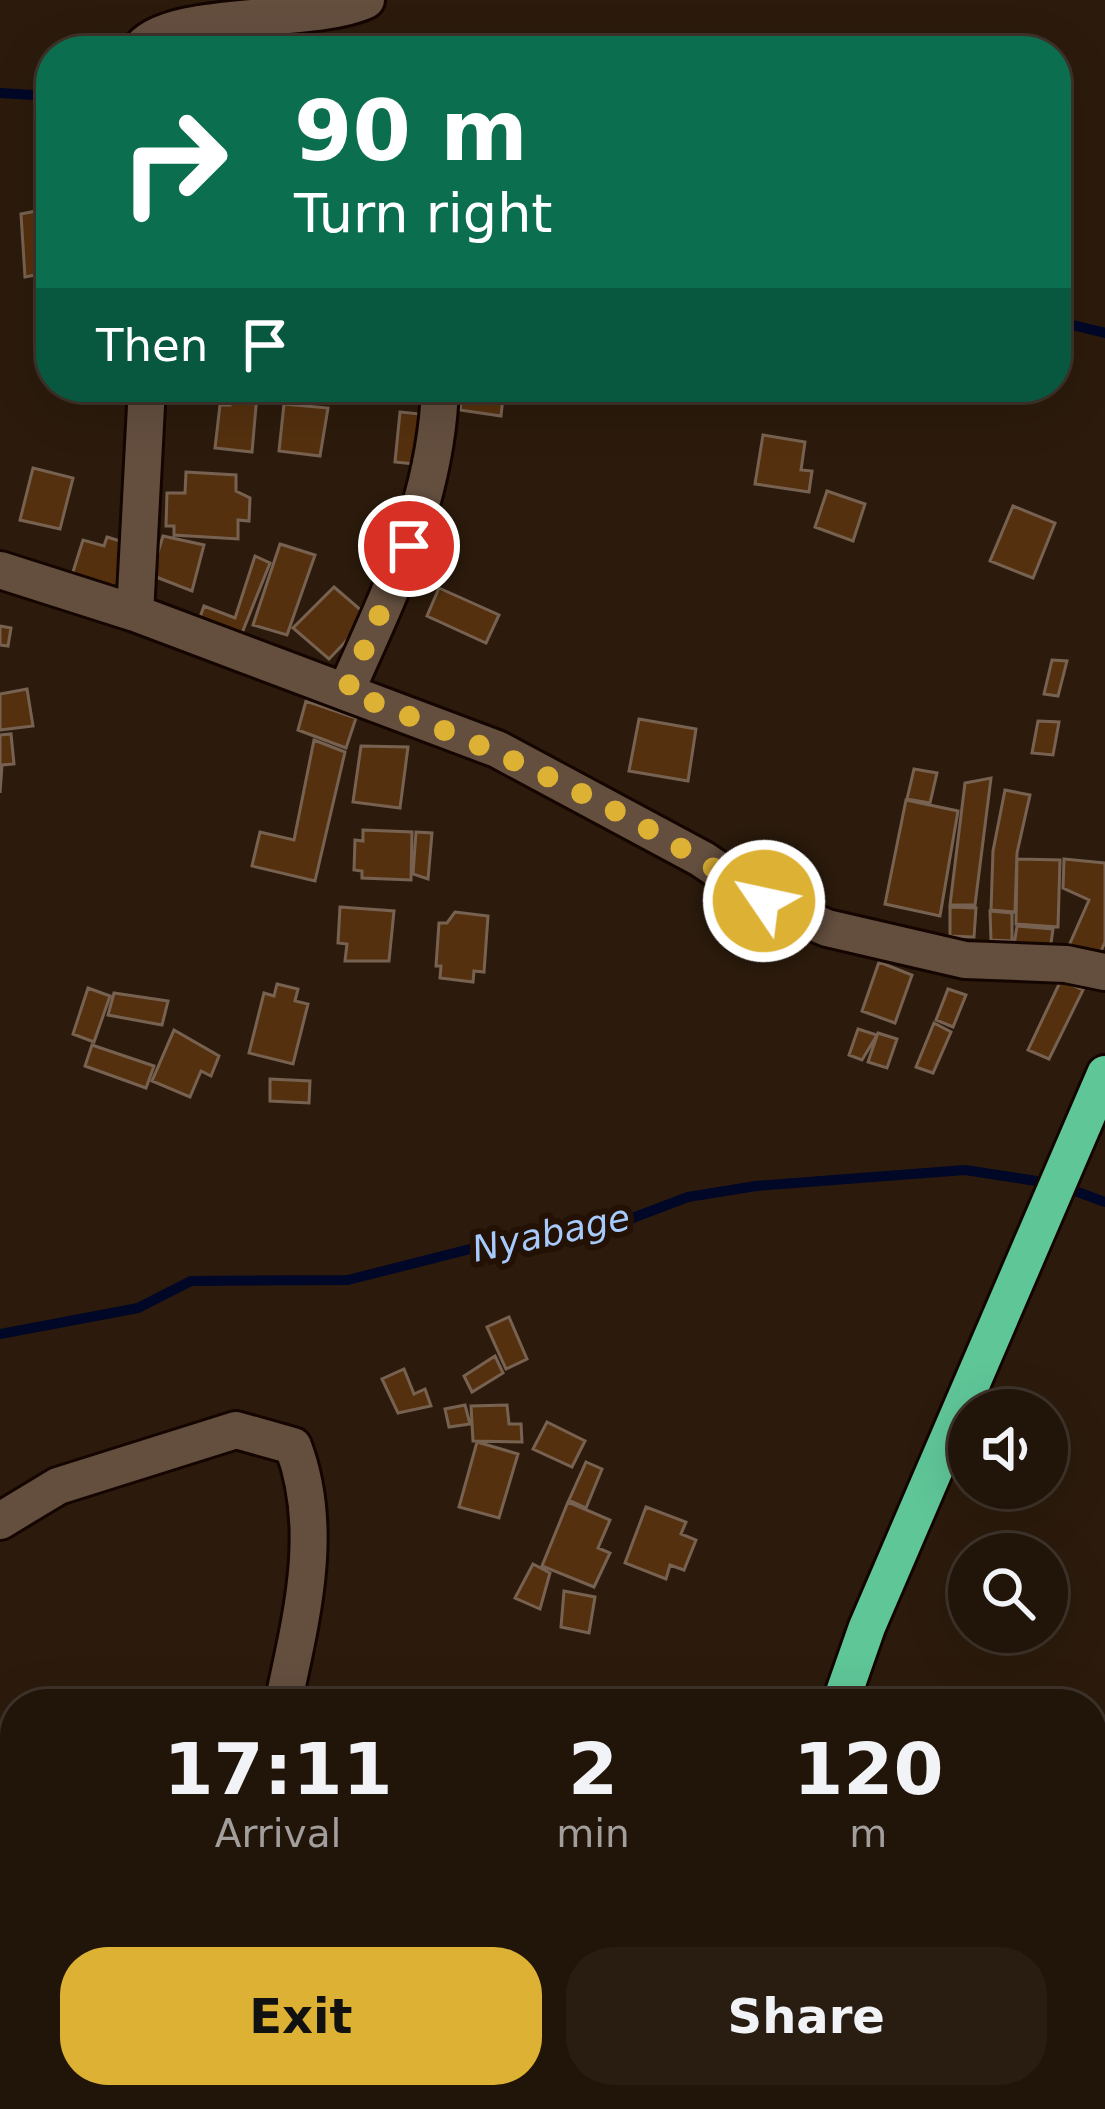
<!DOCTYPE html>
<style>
:root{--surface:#211409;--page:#291d12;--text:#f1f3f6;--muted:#a29e9c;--line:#3e332a;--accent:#ddb133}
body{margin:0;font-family:"DejaVu Sans",sans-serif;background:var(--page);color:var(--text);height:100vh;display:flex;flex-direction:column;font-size:45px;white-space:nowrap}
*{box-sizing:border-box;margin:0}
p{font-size:39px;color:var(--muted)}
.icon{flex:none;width:66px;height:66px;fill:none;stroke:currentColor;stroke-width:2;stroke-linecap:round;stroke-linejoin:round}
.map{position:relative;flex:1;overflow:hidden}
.details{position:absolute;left:0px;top:1689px;width:1107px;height:420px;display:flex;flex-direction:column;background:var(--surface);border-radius:48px 48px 0 0;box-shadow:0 12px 48px #0002,0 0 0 3px var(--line)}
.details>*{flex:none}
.hud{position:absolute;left:36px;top:36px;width:1035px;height:366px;border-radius:48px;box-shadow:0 12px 48px #0002,0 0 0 3px var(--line);background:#0b6e4f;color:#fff;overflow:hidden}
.tools{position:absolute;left:948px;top:1389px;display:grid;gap:24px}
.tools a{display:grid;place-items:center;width:120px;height:120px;border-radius:50%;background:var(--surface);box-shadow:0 12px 48px #0002,0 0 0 3px var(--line);font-size:60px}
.pin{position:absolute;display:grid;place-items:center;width:102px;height:102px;color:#fff;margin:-51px;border:6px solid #fff;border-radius:50%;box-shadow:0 3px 12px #0007}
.me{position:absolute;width:132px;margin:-66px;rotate:304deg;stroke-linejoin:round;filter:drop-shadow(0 0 9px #0008)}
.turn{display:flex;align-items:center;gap:42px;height:252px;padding:0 60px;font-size:54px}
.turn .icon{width:156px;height:156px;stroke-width:2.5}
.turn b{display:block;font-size:84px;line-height:102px}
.then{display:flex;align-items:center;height:114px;padding:0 60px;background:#0003;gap:24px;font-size:45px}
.eta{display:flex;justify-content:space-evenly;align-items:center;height:204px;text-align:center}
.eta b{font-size:72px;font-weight:800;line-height:84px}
.button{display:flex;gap:24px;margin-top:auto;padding:24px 60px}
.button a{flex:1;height:138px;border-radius:48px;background:var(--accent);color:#111;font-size:48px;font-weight:800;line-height:138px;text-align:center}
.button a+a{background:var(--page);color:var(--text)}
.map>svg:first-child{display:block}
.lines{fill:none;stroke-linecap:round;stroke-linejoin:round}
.stream{stroke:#000727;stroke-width:10}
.building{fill:#54300e;stroke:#776251;stroke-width:3}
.minor-casing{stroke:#140500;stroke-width:42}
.highway-casing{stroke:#140500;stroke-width:42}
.minor{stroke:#644f3f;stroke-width:36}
.highway{stroke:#5fc698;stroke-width:36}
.route{stroke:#ddb133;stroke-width:21;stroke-dasharray:0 37.8}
.labels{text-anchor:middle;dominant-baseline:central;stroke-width:12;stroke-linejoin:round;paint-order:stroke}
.water-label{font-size:36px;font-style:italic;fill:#a6cafb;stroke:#221104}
</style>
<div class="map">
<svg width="1105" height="2109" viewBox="0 0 1105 2109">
<rect width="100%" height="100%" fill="#2c1b0c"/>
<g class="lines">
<!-- stream -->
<path class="stream" d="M 0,93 L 51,96
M 1056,321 L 1105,333
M 0,1334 L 138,1308 L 191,1281 L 348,1280 L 541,1231 L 601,1230 L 688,1197 L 756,1186 L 965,1170 L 1056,1184 L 1105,1202"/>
</g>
<!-- building -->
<path class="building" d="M 51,208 L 51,272 L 25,277 L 21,214 Z
M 463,387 L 504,387 L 501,416 L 460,410 Z
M 230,394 L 257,395 L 252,452 L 215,448 L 220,405 L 230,405 Z
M 284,404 L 328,408 L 320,456 L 279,451 Z
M 400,412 L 420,414 L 415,464 L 395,462 Z
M 763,435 L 805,442 L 801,470 L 812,471 L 809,492 L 755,484 Z
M 33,468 L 73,478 L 60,529 L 20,520 Z
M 186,472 L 236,475 L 236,491 L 250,498 L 249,521 L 238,520 L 238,539 L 174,535 L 174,526 L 166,526 L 167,493 L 185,493 Z
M 827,491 L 865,504 L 853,541 L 815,527 Z
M 1013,506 L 1055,523 L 1033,578 L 990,561 Z
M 163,536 L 204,545 L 192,591 L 151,575 Z
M 107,537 L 130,544 L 124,591 L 72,575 L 83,540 L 104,546 Z
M 280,544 L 315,555 L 287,635 L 253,625 Z
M 255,556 L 270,563 L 240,638 L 199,620 L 204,606 L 235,618 Z
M 334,587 L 369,617 L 329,659 L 293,628 Z
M 439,588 L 499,615 L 486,643 L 427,616 Z
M 0,626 L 11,628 L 8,646 L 0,645 Z
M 1052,660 L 1067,661 L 1058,696 L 1044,694 Z
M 27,689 L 33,726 L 0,730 L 0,694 Z
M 306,701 L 356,718 L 346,748 L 298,730 Z
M 639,719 L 696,729 L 688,781 L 629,771 Z
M 1038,721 L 1059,722 L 1053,755 L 1032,753 Z
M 11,734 L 14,764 L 2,765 L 0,793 L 0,735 Z
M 314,740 L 345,752 L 315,881 L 252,866 L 260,832 L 294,840 Z
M 361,746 L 408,747 L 400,808 L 353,802 Z
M 914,769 L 937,773 L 930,803 L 907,799 Z
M 991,778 L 975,905 L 950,905 L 965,783 Z
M 1005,790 L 1030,795 L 1017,853 L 1015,912 L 991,910 L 993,851 Z
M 906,800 L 958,811 L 940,916 L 885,904 Z
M 363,830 L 412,832 L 411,880 L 362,878 L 362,871 L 354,870 L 355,840 L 363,841 Z
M 416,832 L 432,833 L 428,879 L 413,874 Z
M 1017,859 L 1060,860 L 1058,927 L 1016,924 Z
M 1064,859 L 1105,863 L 1105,942 L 1097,960 L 1067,950 L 1089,900 L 1063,888 Z
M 340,907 L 394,911 L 389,961 L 345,961 L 347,944 L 338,943 Z
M 950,907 L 976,908 L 974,937 L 950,936 Z
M 990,911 L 1012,913 L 1012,941 L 991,940 Z
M 455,912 L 488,916 L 484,972 L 474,971 L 473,982 L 440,978 L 441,966 L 436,966 L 439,923 L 447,923 Z
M 1017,926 L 1053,929 L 1049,957 L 1013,952 Z
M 879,962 L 912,975 L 895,1023 L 862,1011 Z
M 1061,980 L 1083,990 L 1049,1059 L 1028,1050 Z
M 277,984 L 298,989 L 295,1001 L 308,1004 L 293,1064 L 249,1053 L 264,993 L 274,996 Z
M 88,988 L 110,996 L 94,1042 L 73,1034 Z
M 948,989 L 966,995 L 953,1027 L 936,1020 Z
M 114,993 L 168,1001 L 162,1025 L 108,1015 Z
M 934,1023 L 951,1032 L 933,1073 L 916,1067 Z
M 858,1029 L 877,1035 L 862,1060 L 849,1055 Z
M 174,1030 L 219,1056 L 211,1076 L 201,1071 L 190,1097 L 152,1081 Z
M 878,1033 L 897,1039 L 887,1068 L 868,1062 Z
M 92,1045 L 154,1066 L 146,1088 L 85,1066 Z
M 270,1079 L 310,1081 L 309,1103 L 270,1101 Z
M 509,1317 L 527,1359 L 506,1369 L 487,1327 Z
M 495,1356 L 503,1373 L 472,1392 L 464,1376 Z
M 404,1369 L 414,1394 L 425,1389 L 431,1406 L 398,1413 L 382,1379 Z
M 465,1405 L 470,1424 L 449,1427 L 445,1409 Z
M 507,1405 L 509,1424 L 521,1424 L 522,1442 L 473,1441 L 471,1406 Z
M 547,1422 L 585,1441 L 572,1467 L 533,1449 Z
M 477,1442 L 518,1454 L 499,1518 L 459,1507 Z
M 586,1462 L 602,1469 L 586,1508 L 569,1500 Z
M 568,1502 L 610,1520 L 598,1548 L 610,1553 L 594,1587 L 542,1566 Z
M 646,1507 L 686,1522 L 681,1534 L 696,1540 L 684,1570 L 670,1565 L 666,1579 L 625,1563 Z
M 533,1564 L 550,1573 L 540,1609 L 515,1598 Z
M 564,1591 L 595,1597 L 589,1633 L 561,1627 Z
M 17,2094 L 43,2094 L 36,2108 Z
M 66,2094 L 119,2094 L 112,2109 L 60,2109 Z"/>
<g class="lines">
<!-- minor casing -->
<g class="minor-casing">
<path id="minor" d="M 139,51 C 165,8 314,25 366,0
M 0,570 L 135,613 L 497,749 L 702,859 L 764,901 L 827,928 L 965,960 L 1066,964 L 1105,972
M 135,613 L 147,387
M 346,691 C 390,592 437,498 440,387
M 0,1521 L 58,1486 L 236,1430 L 293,1446 C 325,1530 301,1619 283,1704
M 161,2109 L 166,2094"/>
</g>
<!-- highway casing -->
<g class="highway-casing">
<path id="highway" d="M 840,1704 L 867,1627 L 1105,1074
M 704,2109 L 709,2094"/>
</g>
<!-- minor -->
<use href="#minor" class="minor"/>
<!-- highway -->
<use href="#highway" class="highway"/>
</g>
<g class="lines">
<!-- route -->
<path class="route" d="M 409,546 L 346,692 C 497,748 630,810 764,901"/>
</g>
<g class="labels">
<!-- water labels -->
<g class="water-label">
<text transform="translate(551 1233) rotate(-12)">Nyabage</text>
</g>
</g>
</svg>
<div class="tools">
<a><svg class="icon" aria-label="sound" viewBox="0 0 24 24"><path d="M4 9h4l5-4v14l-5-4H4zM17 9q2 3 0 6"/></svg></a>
<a><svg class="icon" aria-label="search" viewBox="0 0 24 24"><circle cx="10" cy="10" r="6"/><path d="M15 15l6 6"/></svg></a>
</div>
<div class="pin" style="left:409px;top:546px;background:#d93025"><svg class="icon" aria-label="arrive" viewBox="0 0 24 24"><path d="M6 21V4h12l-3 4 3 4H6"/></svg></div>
<svg class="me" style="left:764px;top:901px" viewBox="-20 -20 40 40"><circle r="17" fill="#ddb133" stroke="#fff" stroke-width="3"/><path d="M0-11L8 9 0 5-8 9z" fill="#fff"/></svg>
<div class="hud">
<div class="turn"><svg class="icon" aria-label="right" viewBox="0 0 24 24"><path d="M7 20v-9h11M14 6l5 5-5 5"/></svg><div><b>90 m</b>Turn right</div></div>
<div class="then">Then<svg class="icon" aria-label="arrive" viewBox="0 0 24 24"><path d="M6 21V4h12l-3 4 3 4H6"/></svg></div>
</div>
<section class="details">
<div class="eta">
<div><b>17:11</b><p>Arrival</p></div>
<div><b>2</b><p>min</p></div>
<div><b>120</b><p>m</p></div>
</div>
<div class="button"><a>Exit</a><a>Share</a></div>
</section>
</div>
